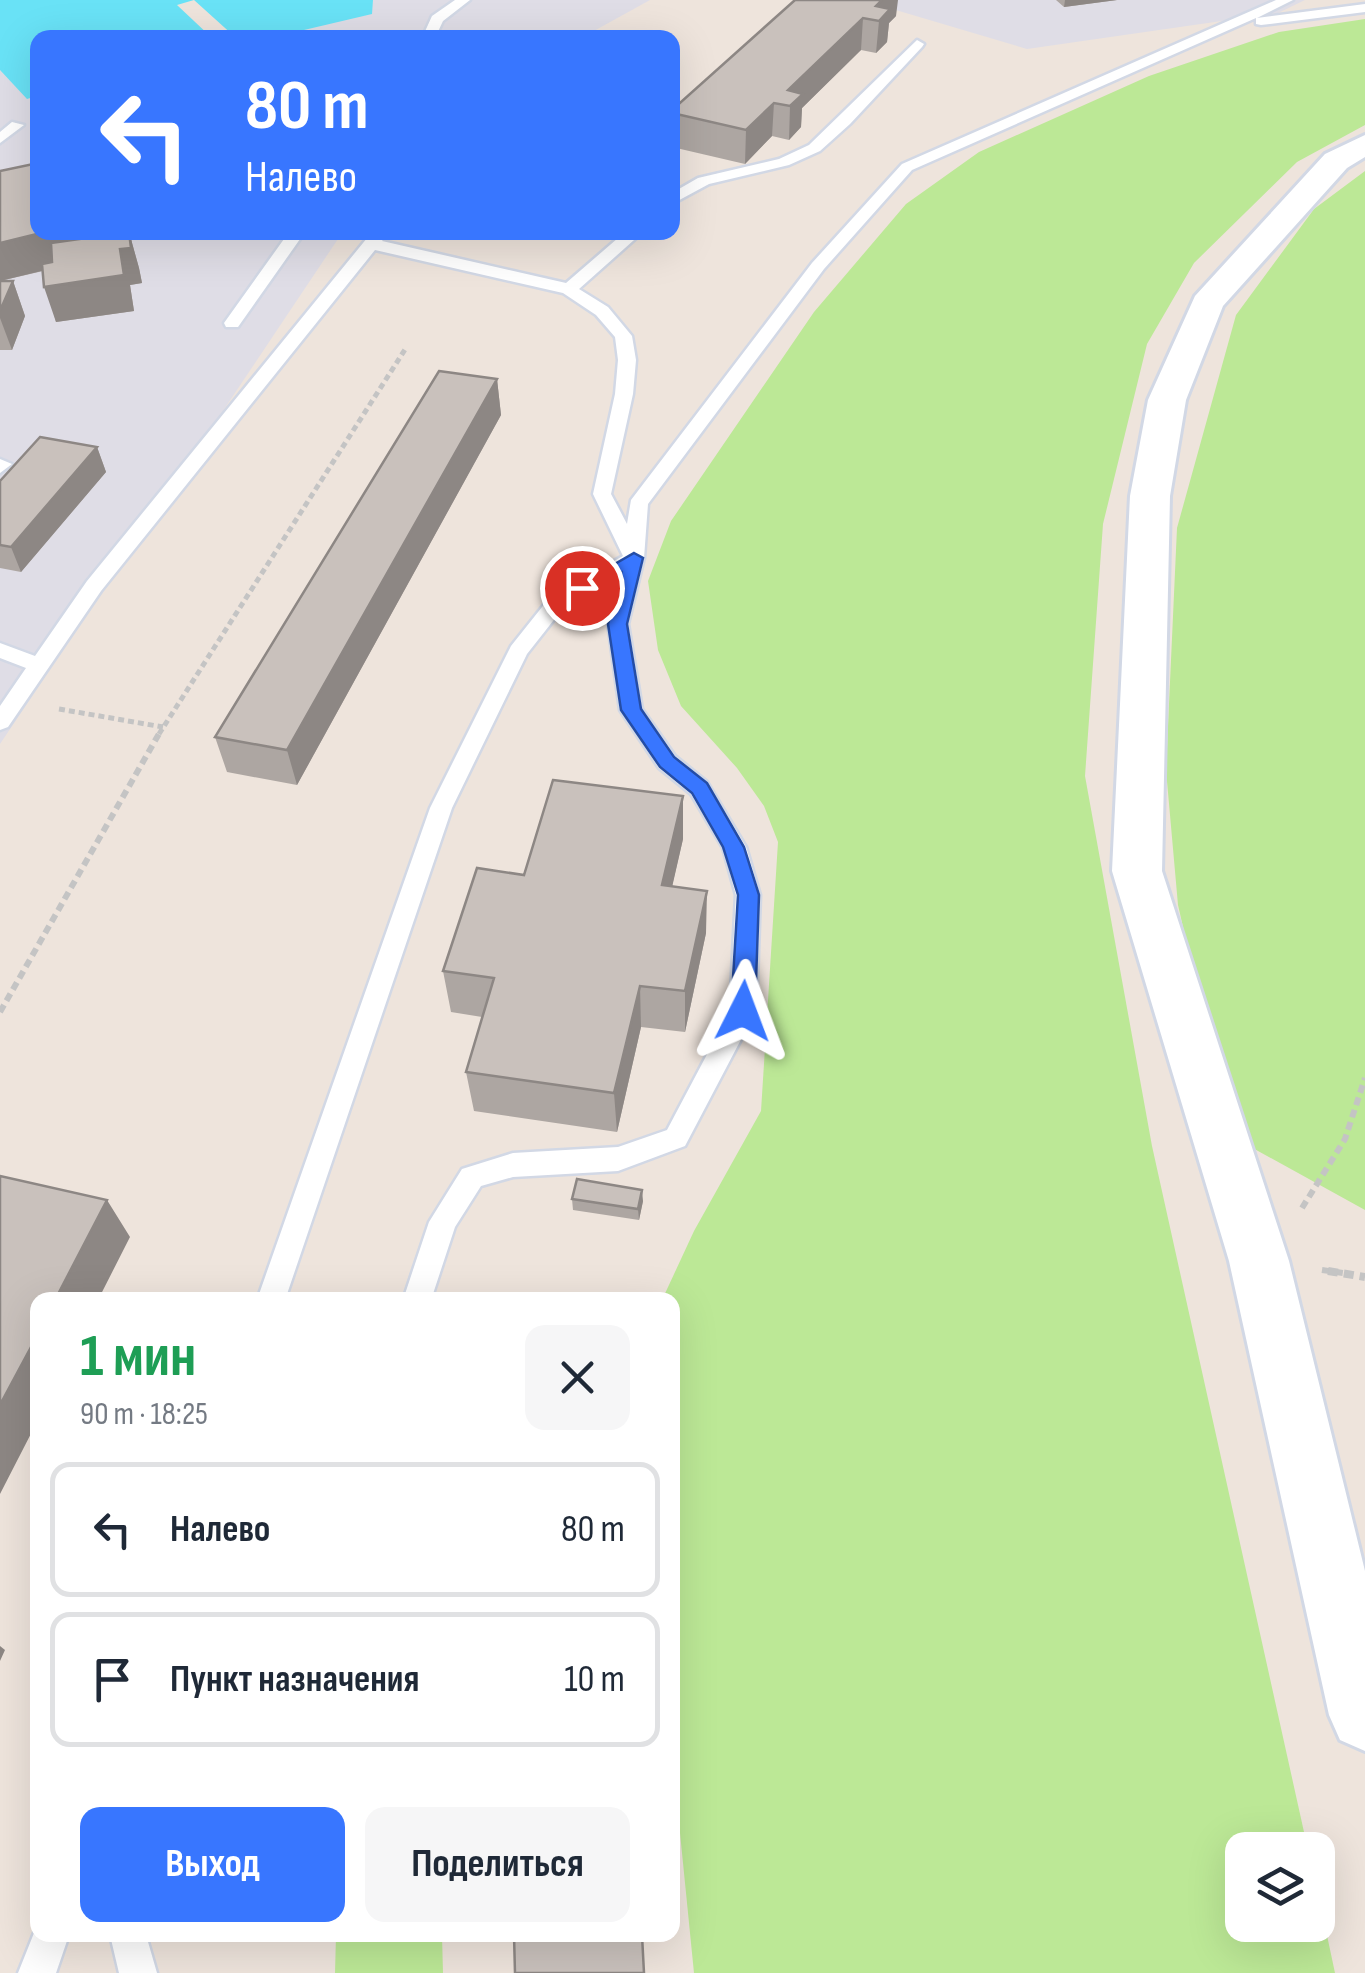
<!DOCTYPE html>
<html lang="ru">
<meta charset="utf-8">
<style>
:root{--surface:#fff;--page:#f6f6f7;--text:#1f2937;--muted:#747a83;--line:#e0e1e3;--accent:#3876ff}
body{margin:0;font-family:"Sofia Sans Condensed",sans-serif;background:var(--page);color:var(--text);height:100vh;display:flex;flex-direction:column;font-size:38px;white-space:nowrap}
*{box-sizing:border-box;margin:0}
p{font-size:32px;color:var(--muted)}
.icon{flex:none;width:55px;height:55px;fill:none;stroke:currentColor;stroke-width:2;stroke-linecap:round;stroke-linejoin:round}
.map{position:relative;flex:1;overflow:hidden}
.side{position:absolute;left:30px;top:1292px;width:650px;height:650px;display:flex;flex-direction:column;background:var(--surface);border-radius:20px;box-shadow:0 10px 40px #0002}
.side>*{flex:none}
.guide{position:absolute;left:30px;top:30px;width:650px;height:210px;border-radius:20px;box-shadow:0 10px 40px #0002;background:#3876ff;color:#fff;overflow:hidden}
.controls{position:absolute;left:1225px;top:1832px;display:grid;gap:20px}
.controls a{display:grid;place-items:center;width:110px;height:110px;border-radius:20px;background:var(--surface);box-shadow:0 10px 40px #0002;font-size:50px}
.pin{position:absolute;display:grid;place-items:center;width:85px;height:85px;color:#fff;margin:-42px;border:5px solid #fff;border-radius:50%;box-shadow:0 2px 10px #0007}
.me{position:absolute;width:110px;margin:-55px;rotate:3deg;stroke-linejoin:round;filter:drop-shadow(0 0 8px #0008)}
.turn{display:flex;align-items:center;gap:35px;height:210px;padding:0 50px;font-size:45px}
.turn .icon{width:130px;height:130px;stroke-width:2.5}
.turn b{display:block;font-size:70px;line-height:85px}
.round{display:grid;place-items:center;flex:none;width:105px;height:105px;border-radius:20px;background:var(--page)}
.summary{display:flex;align-items:center;justify-content:space-between;height:170px;padding:0 50px}
h1{font-size:60px;font-weight:700;line-height:75px;color:#1e9e55}
.cta{display:flex;gap:20px;margin-top:auto;padding:20px 50px}
.cta a{flex:1;height:115px;border-radius:20px;background:var(--accent);color:#fff;font-size:40px;font-weight:700;line-height:115px;text-align:center}
.cta a+a{background:var(--page);color:var(--text)}
ul{padding:0;list-style:none}
li{display:flex;align-items:center;gap:30px;height:135px;margin:0 20px 15px;padding:0 30px;border:5px solid var(--line);border-radius:20px}
li div{flex:1}
li b{display:block;font-size:38px}
li em{font-style:normal}
.map>svg:first-child{display:block}
.industrial{fill:#dfdde6}
.green{fill:#bce896}
.water{fill:#69e2f6}
.lines{fill:none;stroke-linecap:round;stroke-linejoin:round}
.service-casing{stroke:#d2d8e5;stroke-width:5}
.minor-casing{stroke:#d2d8e5;stroke-width:6}
.path-far2{stroke:#c4c4c4;stroke-width:5;stroke-dasharray:6 4;stroke-linecap:butt}
.path-far1{stroke:#c4c4c4;stroke-width:6;stroke-dasharray:8 5;stroke-linecap:butt}
.path{stroke:#c4c4c4;stroke-width:8;stroke-dasharray:10 6;stroke-linecap:butt}
.service{fill:#fff;fill-rule:evenodd}
.minor{fill:#fff;fill-rule:evenodd}
.wall{fill:#ada6a2}
.shaded-wall{fill:#8d8784}
.building{fill:#c9c1bc;stroke:#8d8784;stroke-width:2.5}
.route{fill:#3876ff;stroke:#244da6;stroke-width:2.5}
</style>
<div class="map">
<svg width="1365" height="1973" viewBox="0 0 1365 1973">
<rect width="100%" height="100%" fill="#eee4dc"/>
<!-- industrial -->
<path class="industrial" d="M 373,0 L 650,0 L 583,37 L 253,38 L 371,14 Z
M 862,0 L 1305,0 L 1278,13 L 1027,49 Z
M 0,70 L 27,98 L 37,96 L 38,232 L 342,233 L 0,744 Z"/>
<!-- green -->
<path class="green" d="M 1365,19 L 1365,125 L 1297,162 L 1194,263 L 1147,344 L 1103,524 L 1085,776 L 1152,1146 L 1308,1850 L 1242,1850 L 1242,1925 L 1318,1925 L 1318,1893 L 1335,1973 L 694,1973 L 672,1753 L 672,1300 L 662,1300 L 694,1231 L 761,1111 L 778,842 L 764,806 L 737,768 L 681,706 L 658,650 L 648,581 L 671,521 L 814,312 L 906,204 L 979,152 L 1149,76 L 1279,32 Z
M 1365,171 L 1365,1210 L 1240,1141 L 1220,1090 L 1178,905 L 1166,770 L 1177,528 L 1236,315 L 1314,209 Z
M 336,1935 L 442,1935 L 443,1973 L 335,1973 Z"/>
<!-- water -->
<path class="water" d="M 0,0 L 373,0 L 372,14 L 287,34 L 235,37 L 194,0 L 177,5 L 211,37 L 38,38 L 37,96 L 27,99 L 0,70 Z"/>
<g class="lines">
<!-- service casing -->
<g class="service-casing">
<path id="service" d="M 455,0 L 470,0 L 443,21 L 435,38 L 422,38 L 432,16 Z
M 1276,0 L 1293,0 L 1257,18 L 1365,4 L 1365,12 L 1261,25 L 1256,24 L 1256,18 L 912,170 L 824,269 L 648,504 L 644,558 L 628,624 L 642,709 L 675,756 L 707,782 L 746,847 L 760,895 L 756,1011 L 685,1146 L 618,1171 L 513,1177 L 481,1186 L 455,1227 L 431,1300 L 403,1300 L 429,1222 L 462,1169 L 513,1153 L 618,1147 L 667,1130 L 730,1011 L 736,895 L 723,848 L 691,794 L 659,768 L 620,710 L 608,624 L 620,574 L 564,607 L 527,654 L 452,808 L 285,1300 L 257,1300 L 430,808 L 511,646 L 550,597 L 623,556 L 593,494 L 615,394 L 618,360 L 615,337 L 596,315 L 563,293 L 375,250 L 101,591 L 8,727 L 0,730 L 0,706 L 26,668 L 0,658 L 0,643 L 35,656 L 87,581 L 372,232 L 389,232 L 382,241 L 566,283 L 625,232 L 643,232 L 579,289 L 608,307 L 632,336 L 636,360 L 633,394 L 611,494 L 627,524 L 631,500 L 812,263 L 902,164 Z
M 917,40 L 924,44 L 922,47 L 850,124 L 820,151 L 789,165 L 709,184 L 672,204 L 672,193 L 698,178 L 779,159 L 809,145 Z
M 12,122 L 24,125 L 0,143 L 0,132 Z
M 289,232 L 305,232 L 238,327 L 226,327 L 224,323 Z
M 0,459 L 12,464 L 0,473 Z
M 38,1923 L 38,1935 L 69,1935 L 56,1973 L 18,1973 Z
M 110,1935 L 146,1935 L 157,1973 L 119,1973 Z"/>
</g>
<!-- minor casing -->
<g class="minor-casing">
<path id="minor" d="M 1365,135 L 1365,157 L 1347,168 L 1223,306 L 1186,400 L 1170,496 L 1162,871 L 1289,1261 L 1365,1571 L 1365,1751 L 1340,1740 L 1329,1715 L 1229,1261 L 1112,871 L 1130,496 L 1148,400 L 1195,296 L 1325,154 Z"/>
</g>
<!-- path-far2 -->
<path class="path-far2" d="M 59,709 L 163,727
M 159,734 L 406,348"/>
<!-- path-far1 -->
<path class="path-far1" d="M 0,1012 L 160,732
M 1302,1208 L 1345,1139 L 1365,1078
M 1322,1270 L 1343,1273"/>
<!-- path -->
<path class="path" d="M 1328,1271 L 1365,1277"/>
<!-- service -->
<use href="#service" class="service"/>
<!-- minor -->
<use href="#minor" class="minor"/>
</g>
<!-- wall -->
<path class="wall" d="M 795,0 L 896,16 L 889,23 L 887,42 L 876,53 L 861,50 L 802,108 L 801,127 L 789,140 L 772,136 L 745,164 L 672,147 L 672,110 Z
M 1056,0 L 1117,0 L 1064,7 Z
M 0,171 L 123,233 L 129,232 L 139,268 L 142,283 L 130,285 L 134,311 L 56,322 L 43,271 L 0,281 L 13,281 L 25,316 L 12,350 L 0,350 Z
M 497,379 L 501,415 L 297,785 L 227,772 L 215,737 Z
M 97,447 L 106,472 L 21,572 L 0,568 L 0,481 Z
M 683,839 L 672,886 L 706,933 L 685,1032 L 641,1027 L 617,1132 L 474,1111 L 466,1072 L 482,1017 L 451,1012 L 443,971 L 524,875 Z
M 572,1199 L 643,1201 L 639,1220 L 573,1210 Z"/>
<!-- shaded-wall -->
<path class="shaded-wall" d="M 882,0 L 898,0 L 896,16 L 889,23 L 887,42 L 876,53 L 879,21 L 876,6 Z
M 1065,0 L 1117,0 L 1064,7 Z
M 863,18 L 861,50 L 802,108 L 801,127 L 789,140 L 790,106 L 788,90 Z
M 774,103 L 772,136 L 745,164 L 746,130 Z
M 45,232 L 122,232 L 127,248 L 129,232 L 139,268 L 142,283 L 130,285 L 134,311 L 56,322 L 44,287 L 120,252 L 0,281 L 0,243 Z
M 13,281 L 25,316 L 12,350 L 0,318 L 0,311 Z
M 497,379 L 501,415 L 297,785 L 287,750 Z
M 97,447 L 106,472 L 21,572 L 11,547 Z
M 683,796 L 683,839 L 663,927 L 662,885 Z
M 707,891 L 706,933 L 685,1032 L 685,991 Z
M 640,986 L 641,1027 L 617,1132 L 614,1093 Z
M 642,1190 L 643,1201 L 639,1220 L 638,1209 Z
M 107,1200 L 130,1237 L 98,1300 L 55,1300 Z
M 38,1334 L 38,1420 L 0,1494 L 0,1405 Z
M 0,1646 L 5,1650 L 0,1661 Z"/>
<!-- building -->
<path class="building" d="M 795,0 L 882,0 L 876,6 L 890,9 L 879,21 L 863,18 L 788,90 L 803,94 L 790,106 L 774,103 L 746,130 L 672,113 L 672,110 Z
M 262,34 L 291,38 L 259,38 Z
M 38,163 L 38,232 L 45,232 L 0,243 L 0,171 Z
M 129,232 L 131,248 L 120,249 L 124,275 L 44,287 L 42,264 L 52,262 L 51,243 Z
M 0,281 L 13,281 L 0,311 Z
M 439,371 L 497,379 L 287,750 L 215,737 Z
M 40,437 L 97,447 L 11,547 L 0,545 L 0,481 Z
M 553,780 L 683,796 L 662,885 L 707,891 L 685,991 L 640,986 L 614,1093 L 466,1072 L 494,978 L 443,971 L 477,868 L 524,875 Z
M 0,1176 L 107,1200 L 55,1300 L 38,1300 L 38,1334 L 0,1405 Z
M 577,1179 L 642,1190 L 638,1209 L 572,1199 Z
M 514,1935 L 642,1935 L 644,1973 L 515,1973 Z"/>
<!-- route -->
<path class="route" d="M 634,553 L 643,558 L 627,624 L 641,709 L 674,757 L 707,783 L 744,847 L 759,895 L 755,1011 L 743,1021 L 731,1011 L 738,895 L 723,847 L 692,793 L 660,767 L 621,710 L 608,624 L 621,573 L 582,594 L 573,588 Z"/>
</svg>
<div class="controls">
<a><svg class="icon" aria-label="layers" viewBox="0 0 24 24"><path d="M12 4l9 5-9 5-9-5zM3 14l9 5 9-5"/></svg></a>
</div>
<div class="pin" style="left:582px;top:588px;background:#d93025"><svg class="icon" aria-label="arrive" viewBox="0 0 24 24"><path d="M6 21V4h12l-3 4 3 4H6"/></svg></div>
<svg class="me" style="left:743px;top:1011px" viewBox="-20 -20 40 40"><path d="M0-17L14 15 0 8-14 15z" fill="#3876ff" stroke="#fff" stroke-width="4"/></svg>
<div class="guide">
<div class="turn"><svg class="icon" aria-label="left" viewBox="0 0 24 24"><path d="M17 20v-9H6M10 6l-5 5 5 5"/></svg><div><b>80 m</b>Налево</div></div>
</div>
<section class="side">
<div class="summary"><div><h1>1 мин</h1><p>90 m · 18:25</p></div><a class="round"><svg class="icon" aria-label="close" viewBox="0 0 24 24"><path d="M6 6l12 12M18 6L6 18"/></svg></a></div>
<ul>
<li><svg class="icon" aria-label="left" viewBox="0 0 24 24"><path d="M17 20v-9H6M10 6l-5 5 5 5"/></svg><div><b>Налево</b></div><em>80 m</em></li>
<li><svg class="icon" aria-label="arrive" viewBox="0 0 24 24"><path d="M6 21V4h12l-3 4 3 4H6"/></svg><div><b>Пункт назначения</b></div><em>10 m</em></li>
</ul>
<div class="cta"><a>Выход</a><a>Поделиться</a></div>
</section>
</div>
